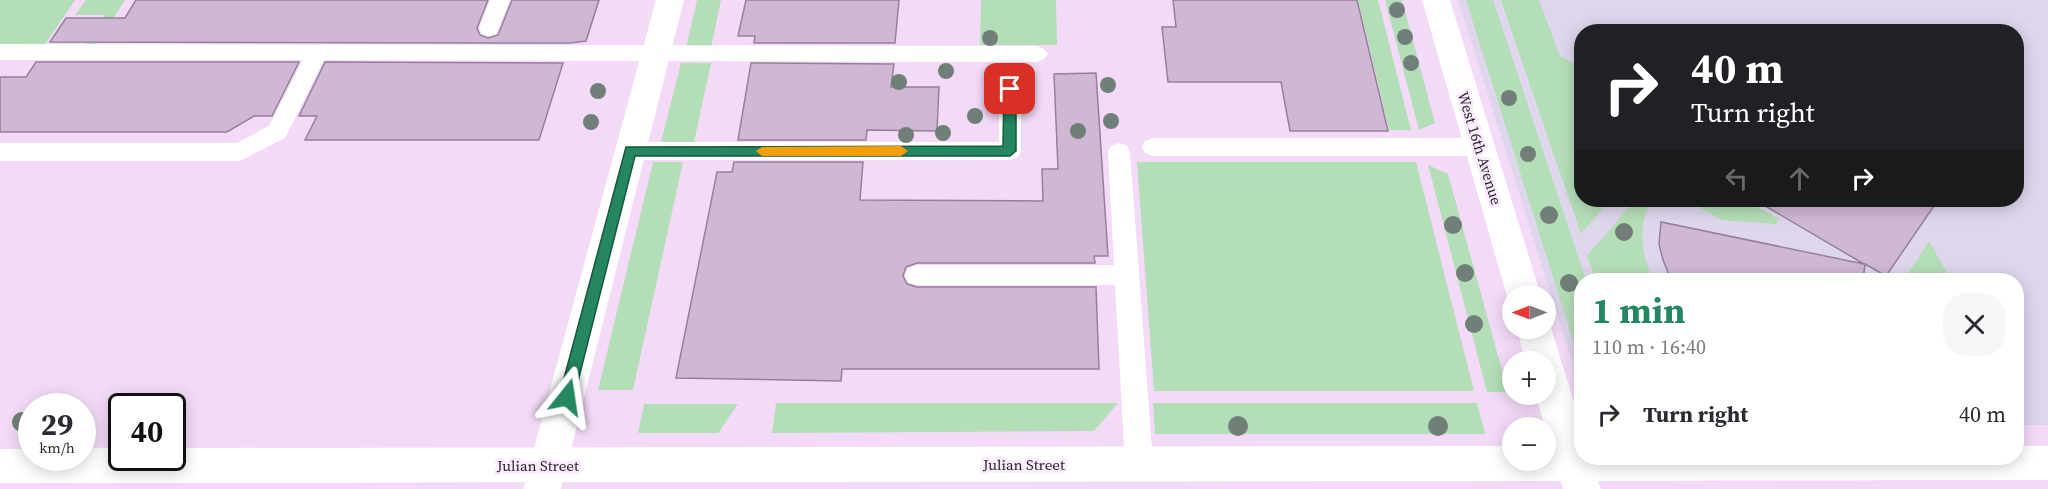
<!DOCTYPE html>
<meta charset="utf-8">
<style>
:root{--surface:#fff;--page:#f7f7f7;--text:#2b2b33;--muted:#7c7c81;--accent:#248761}
body{margin:0;font-family:"Source Serif 4",serif;background:var(--page);color:var(--text);height:100vh;display:flex;flex-direction:column;font-size:22px;white-space:nowrap}
*{box-sizing:border-box;margin:0}
p{font-size:20px;color:var(--muted)}
.icon{flex:none;width:33px;height:33px;fill:none;stroke:currentColor;stroke-width:2;stroke-linecap:round;stroke-linejoin:round}
.map{position:relative;flex:1;overflow:hidden}
.drawer{position:absolute;left:1574px;top:273px;width:450px;height:192px;display:flex;flex-direction:column;background:var(--surface);border-radius:24px;box-shadow:0 3px 15px #0003}
.drawer>*{flex:none}
.hud{position:absolute;left:1574px;top:24px;width:450px;height:183px;border-radius:24px;box-shadow:0 3px 15px #0003;background:#202124;color:#fff;overflow:hidden}
.needle{width:39px;rotate:270deg}
.fabs{position:absolute;left:1502px;top:285px;display:grid;gap:12px}
.fabs a{display:grid;place-items:center;width:54px;height:54px;border-radius:50%;background:var(--surface);box-shadow:0 3px 15px #0003;font-size:30px}
.speed{position:absolute;left:18px;top:393px;display:flex;gap:12px;font-size:30px;font-weight:700;text-align:center}
.speed>*{display:grid;place-content:center;width:78px;height:78px;border-radius:50%;background:var(--surface);box-shadow:0 3px 15px #0003;line-height:1}
.speed small{font-size:15px;font-weight:400}
.speed .limit{border:3px solid #111;border-radius:9px;background:#fff;color:#111}
.pin{position:absolute;display:grid;place-items:center;width:51px;height:51px;color:#fff;margin:-26px;border-radius:12px;box-shadow:0 3px 9px #0006}
.me{position:absolute;width:66px;margin:-33px;rotate:15deg;stroke-linejoin:round;filter:drop-shadow(0 0 4px #0008)}
.turn{display:flex;align-items:center;gap:21px;height:126px;padding:0 18px;font-size:27px}
.turn .icon{width:78px;height:78px;stroke-width:2.5}
.turn b{display:block;font-size:42px;line-height:51px}
.lanes{display:flex;align-items:center;height:57px;padding:0 18px;background:#0003;justify-content:center;gap:30px;direction:ltr}
.lanes .off{opacity:.35}
.round{display:grid;place-items:center;flex:none;width:63px;height:63px;border-radius:24px;background:var(--page)}
.overview{display:flex;align-items:center;justify-content:space-between;height:102px;padding:0 18px}
h1{font-size:36px;font-weight:700;line-height:45px;color:var(--accent)}
ul{padding:0;list-style:none}
li{display:flex;align-items:center;gap:18px;height:78px;padding:0 18px}
li div{flex:1}
li b{display:block;font-size:22px}
li em{font-style:normal}
.map>svg:first-child{display:block}
.education{fill:#ded6eb;fill-rule:evenodd}
.green{fill:#b4deb8}
.building{fill:#cfb8d3;stroke:#968099;stroke-width:1.5}
.lines{fill:none;stroke-linecap:round;stroke-linejoin:round}
.lane{fill:#fff;fill-rule:evenodd}
.street{fill:#fff;fill-rule:evenodd}
.secondary{fill:#fff;fill-rule:evenodd}
.tree{fill:#717f79}
.route{fill:#248761;stroke:#17583f;stroke-width:1.5}
.slow{fill:#f59e0b}
.labels{text-anchor:middle;dominant-baseline:central;stroke-width:6;stroke-linejoin:round;paint-order:stroke}
.street-label{font-size:15px;fill:#261e28;stroke:#faecfd}
</style>
<div class="map">
<svg width="2048" height="489" viewBox="0 0 2048 489">
<rect width="100%" height="100%" fill="#f3dbf7"/>
<!-- education -->
<path class="education" d="M 1458,0 L 2048,0 L 2048,425 L 2016,425 L 2016,280 L 1581,280 L 1581,390 ZM 1581,32 L 2016,32 L 2016,200 L 1581,200 Z"/>
<!-- green -->
<path class="green" d="M 0,0 L 75,0 L 44,46 L 0,47 Z
M 86,0 L 125,0 L 96,45 L 86,45 L 105,15 L 75,15 Z
M 697,0 L 721,0 L 711,48 L 686,48 Z
M 981,0 L 1056,0 L 1057,45 L 980,45 Z
M 1358,0 L 1378,0 L 1411,130 L 1389,130 Z
M 1385,0 L 1402,0 L 1435,123 L 1419,130 Z
M 1466,0 L 1493,0 L 1586,280 L 1581,280 L 1581,366 Z
M 1501,0 L 1539,0 L 1560,56 L 1581,68 L 1581,200 L 1610,200 L 1581,234 Z
M 681,63 L 711,63 L 694,142 L 661,142 Z
M 653,162 L 683,162 L 633,390 L 598,390 Z
M 1137,162 L 1416,162 L 1474,391 L 1154,391 Z
M 1428,165 L 1448,174 L 1508,392 L 1487,392 Z
M 1635,200 L 1652,200 C 1637,226 1641,254 1653,280 L 1596,280 L 1587,256 Z
M 1687,200 L 1745,200 L 1779,219 L 1776,224 L 1721,220 Z
M 1929,241 L 1951,280 L 1904,280 Z
M 776,403 L 1118,403 L 1094,431 L 772,433 Z
M 1153,403 L 1477,403 L 1485,434 L 1155,434 Z
M 644,404 L 738,404 L 718,433 L 638,433 Z"/>
<!-- building -->
<path class="building" d="M 136,0 L 488,0 L 477,28 L 480,35 L 488,38 L 498,35 L 512,0 L 599,0 L 586,41 L 570,43 L 50,42 L 66,18 L 125,18 Z
M 746,0 L 899,0 L 895,43 L 754,43 L 755,36 L 738,36 Z
M 1173,0 L 1357,0 L 1388,131 L 1290,131 L 1281,82 L 1168,82 L 1162,27 L 1176,27 Z
M 36,62 L 299,62 L 272,116 L 254,116 L 227,132 L 0,132 L 0,77 L 26,77 Z
M 325,62 L 563,63 L 539,140 L 305,140 L 317,116 L 299,116 Z
M 751,63 L 894,64 L 891,87 L 939,87 L 937,131 L 867,130 L 866,140 L 738,140 Z
M 1096,73 L 1108,256 L 1094,256 L 1095,263 L 917,263 L 906,267 L 903,276 L 907,284 L 917,287 L 1096,287 L 1099,369 L 842,369 L 841,381 L 676,378 L 717,172 L 732,172 L 734,162 L 863,162 L 860,200 L 1043,201 L 1042,169 L 1058,169 L 1054,74 Z
M 1755,200 L 1938,200 L 1886,276 L 1865,264 L 1863,280 L 1671,280 L 1663,260 L 1659,244 L 1661,222 L 1864,264 Z"/>
<g class="lines">
<!-- lane -->
<path class="lane" d="M 490,0 L 510,0 L 496,34 L 489,36 L 482,34 L 479,29 Z
M 0,44 L 1037,46 L 1044,49 L 1048,54 L 1044,59 L 1037,62 L 324,60 L 285,138 L 240,161 L 0,161 L 0,143 L 237,143 L 269,126 L 303,60 L 0,60 Z
M 1010,81 L 1018,83 L 1021,89 L 1021,151 L 1018,157 L 1010,160 L 630,160 L 622,157 L 619,151 L 622,145 L 630,142 L 999,142 L 999,89 L 1002,83 Z
M 1153,138 L 1480,138 L 1488,141 L 1491,147 L 1488,153 L 1480,156 L 1153,156 L 1145,153 L 1142,147 L 1145,141 Z
M 1119,143 L 1127,146 L 1130,152 L 1153,464 L 1149,473 L 1139,477 L 1129,473 L 1125,464 L 1115,285 L 917,285 L 908,282 L 905,275 L 908,268 L 917,265 L 1114,265 L 1108,152 L 1111,146 Z"/>
<!-- street -->
<path class="street" d="M 1422,0 L 1450,0 L 1541,296 L 1512,296 L 1512,306 L 1507,296 Z
M 1545,317 L 1551,328 L 1581,425 L 1581,458 L 2016,458 L 2016,446 L 2048,446 L 2048,480 L 1598,481 L 1601,489 L 1563,489 L 1561,481 L 0,483 L 0,449 L 32,449 L 32,458 L 82,458 L 82,448 L 122,448 L 122,458 L 172,458 L 172,448 L 1512,446 L 1512,460 L 1545,460 L 1545,446 L 1551,446 L 1535,394 L 1545,394 L 1545,362 L 1525,362 L 1517,328 L 1545,328 Z"/>
<!-- secondary -->
<path class="secondary" d="M 656,0 L 684,0 L 561,489 L 523,489 Z"/>
</g>
<!-- trees -->
<g class="tree">
<circle cx="1397" cy="10" r="8"/>
<circle cx="1405" cy="37" r="8"/>
<circle cx="990" cy="38" r="8"/>
<circle cx="1411" cy="63" r="8"/>
<circle cx="946" cy="71" r="8"/>
<circle cx="899" cy="82" r="8"/>
<circle cx="1108" cy="85" r="8"/>
<circle cx="598" cy="91" r="8"/>
<circle cx="1509" cy="98" r="8"/>
<circle cx="975" cy="116" r="8"/>
<circle cx="1111" cy="121" r="8"/>
<circle cx="591" cy="122" r="8"/>
<circle cx="1078" cy="131" r="8"/>
<circle cx="943" cy="133" r="8"/>
<circle cx="906" cy="135" r="8"/>
<circle cx="1528" cy="154" r="8"/>
<circle cx="1549" cy="215" r="9"/>
<circle cx="1453" cy="225" r="9"/>
<circle cx="1624" cy="232" r="9"/>
<circle cx="1465" cy="273" r="9"/>
<circle cx="1569" cy="283" r="9"/>
<circle cx="1474" cy="324" r="9"/>
<circle cx="22" cy="422" r="10"/>
<circle cx="1238" cy="426" r="10"/>
<circle cx="1438" cy="426" r="10"/>
</g>
<!-- route -->
<path class="route" d="M 1010,85 L 1016,89 L 1016,151 L 1010,156 L 635,156 L 574,397 L 572,402 L 567,404 L 561,402 L 559,397 L 626,147 L 1003,146 L 1004,89 Z"/>
<!-- slow -->
<path class="slow" d="M 901,146 L 908,151 L 901,156 L 762,156 L 756,151 L 762,147 Z"/>
<g class="labels">
<!-- street labels -->
<g class="street-label">
<text transform="translate(1480 148) rotate(73)">West 16th Avenue</text>
<text x="1024" y="464">Julian Street</text>
<text x="538" y="465">Julian Street</text>
</g>
</g>
</svg>
<div class="fabs">
<a><svg class="needle" viewBox="-14 -14 28 28"><path d="M0-13l5 13h-10z" fill="#e53935"/><path d="M0 13l5-13h-10z" fill="#7c7c81"/></svg></a>
<a>+</a>
<a>−</a>
</div>
<div class="speed"><div>29<small>km/h</small></div><div class="limit">40</div></div>
<div class="pin" style="left:1010px;top:89px;background:#d93025"><svg class="icon" aria-label="arrive" viewBox="0 0 24 24"><path d="M6 21V4h12l-3 4 3 4H6"/></svg></div>
<svg class="me" style="left:567px;top:397px" viewBox="-20 -20 40 40"><path d="M0-17L14 15 0 8-14 15z" fill="#248761" stroke="#fff" stroke-width="4"/></svg>
<div class="hud">
<div class="turn"><svg class="icon" aria-label="right" viewBox="0 0 24 24"><path d="M7 20v-9h11M14 6l5 5-5 5"/></svg><div><b>40 m</b>Turn right</div></div>
<div class="lanes"><svg class="icon off" aria-label="left" viewBox="0 0 24 24"><path d="M17 20v-9H6M10 6l-5 5 5 5"/></svg><svg class="icon off" aria-label="ahead" viewBox="0 0 24 24"><path d="M12 20V5M6 11l6-6 6 6"/></svg><svg class="icon" aria-label="right" viewBox="0 0 24 24"><path d="M7 20v-9h11M14 6l5 5-5 5"/></svg></div>
</div>
<section class="drawer">
<div class="overview"><div><h1>1 min</h1><p>110 m · 16:40</p></div><a class="round"><svg class="icon" aria-label="close" viewBox="0 0 24 24"><path d="M6 6l12 12M18 6L6 18"/></svg></a></div>
<ul>
<li><svg class="icon" aria-label="right" viewBox="0 0 24 24"><path d="M7 20v-9h11M14 6l5 5-5 5"/></svg><div><b>Turn right</b></div><em>40 m</em></li>
</ul>
</section>
</div>
